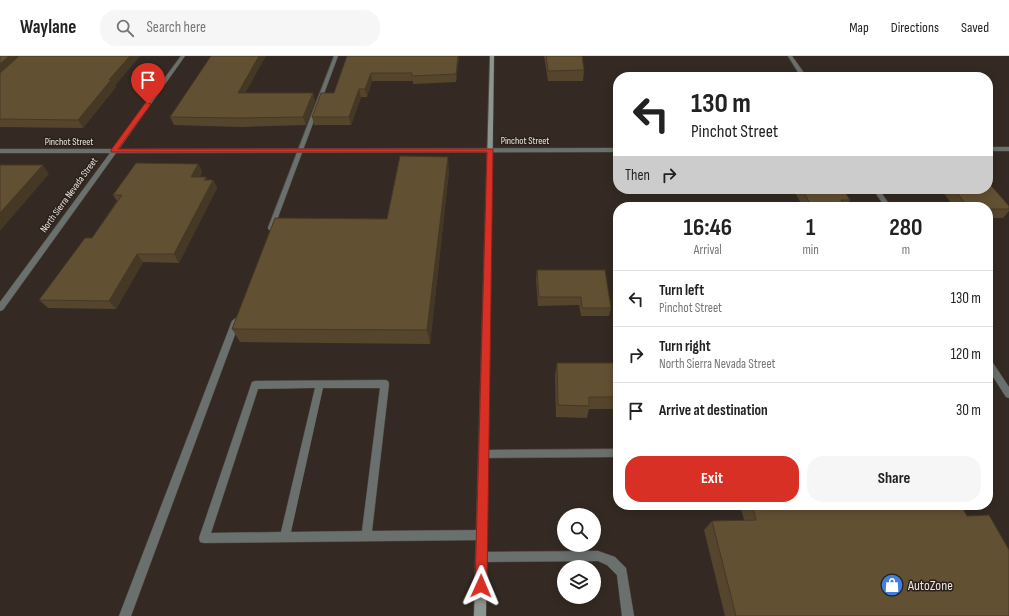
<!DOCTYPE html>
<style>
:root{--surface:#fff;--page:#f6f6f6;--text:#222;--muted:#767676;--line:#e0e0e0;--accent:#d93025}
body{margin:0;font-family:"Sofia Sans Condensed",sans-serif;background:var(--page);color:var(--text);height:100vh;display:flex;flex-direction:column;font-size:15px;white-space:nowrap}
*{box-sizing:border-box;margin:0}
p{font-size:13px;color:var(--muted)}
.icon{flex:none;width:22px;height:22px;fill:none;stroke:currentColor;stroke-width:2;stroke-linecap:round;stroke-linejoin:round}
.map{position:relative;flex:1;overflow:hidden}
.panel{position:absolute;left:613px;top:146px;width:380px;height:308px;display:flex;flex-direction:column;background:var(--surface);border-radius:16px;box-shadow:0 2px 10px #0003}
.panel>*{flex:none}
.guide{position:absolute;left:613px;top:16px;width:380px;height:122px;border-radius:16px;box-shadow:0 2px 10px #0003;background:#fff;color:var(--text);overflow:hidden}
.buttons{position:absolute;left:557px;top:452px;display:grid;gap:8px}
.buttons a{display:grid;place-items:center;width:44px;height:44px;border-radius:50%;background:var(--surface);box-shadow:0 2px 10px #0003;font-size:20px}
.pin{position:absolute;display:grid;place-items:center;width:34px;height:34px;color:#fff;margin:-41px -17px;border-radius:50% 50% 50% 0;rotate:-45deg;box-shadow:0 0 4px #0007}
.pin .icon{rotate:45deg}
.me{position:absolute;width:44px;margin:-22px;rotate:1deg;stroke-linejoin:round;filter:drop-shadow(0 0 3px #0008)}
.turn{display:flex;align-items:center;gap:14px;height:84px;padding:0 12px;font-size:18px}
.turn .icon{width:52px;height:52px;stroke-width:2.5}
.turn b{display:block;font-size:28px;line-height:34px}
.then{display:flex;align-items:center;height:38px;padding:0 12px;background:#0003;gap:8px;font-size:15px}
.eta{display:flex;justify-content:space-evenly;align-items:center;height:68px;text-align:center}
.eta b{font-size:24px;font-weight:700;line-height:28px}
.primary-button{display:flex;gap:8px;margin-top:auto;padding:8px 12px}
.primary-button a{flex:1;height:46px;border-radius:16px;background:var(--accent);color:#fff;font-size:16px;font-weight:700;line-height:46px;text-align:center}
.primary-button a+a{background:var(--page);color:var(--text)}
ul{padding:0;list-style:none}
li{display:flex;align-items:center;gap:12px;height:56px;padding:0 12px;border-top:1px solid var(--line)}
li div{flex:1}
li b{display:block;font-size:15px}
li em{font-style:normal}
header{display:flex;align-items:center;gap:24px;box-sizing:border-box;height:56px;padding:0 20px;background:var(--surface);border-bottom:1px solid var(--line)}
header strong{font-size:19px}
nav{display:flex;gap:22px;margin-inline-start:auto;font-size:14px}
.search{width:280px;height:36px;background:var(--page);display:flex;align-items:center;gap:10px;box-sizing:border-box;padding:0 14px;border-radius:16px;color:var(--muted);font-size:15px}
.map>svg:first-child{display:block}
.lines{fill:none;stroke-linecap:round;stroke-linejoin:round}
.service-casing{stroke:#514841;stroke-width:1}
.minor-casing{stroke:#514841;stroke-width:1}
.secondary-casing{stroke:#514841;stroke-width:1}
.service{fill:#6a706d;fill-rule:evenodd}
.minor{fill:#6a706d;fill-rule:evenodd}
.secondary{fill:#8c9691;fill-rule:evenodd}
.wall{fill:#54452c}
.shaded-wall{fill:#453824}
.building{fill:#625033;stroke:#453824}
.route{fill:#d93025;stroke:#8d1f18}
.labels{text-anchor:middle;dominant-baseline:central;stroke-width:3;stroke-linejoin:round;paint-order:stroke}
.far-street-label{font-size:10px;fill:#eae4df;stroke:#2a211a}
.near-poi-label{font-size:14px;fill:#eae4df;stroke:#2a211a;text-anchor:start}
</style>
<header>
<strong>Waylane</strong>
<div class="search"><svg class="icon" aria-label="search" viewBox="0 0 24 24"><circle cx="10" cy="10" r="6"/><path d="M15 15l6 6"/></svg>Search here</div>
<nav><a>Map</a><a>Directions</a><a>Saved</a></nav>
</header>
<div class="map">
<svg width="1009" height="560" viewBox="0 0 1009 560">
<rect width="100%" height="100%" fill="#342a23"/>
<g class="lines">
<!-- service casing -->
<g class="service-casing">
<path id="service" d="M 334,0 L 338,0 L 274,172 L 271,174 L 269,174 L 268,172 Z
M 236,262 L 240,265 L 131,560 L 119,560 L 232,265 Z
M 385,324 L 388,325 L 389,328 L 372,475 L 482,474 L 486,475 L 487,479 L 486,483 L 482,484 L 204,487 L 200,486 L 199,482 L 252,326 L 255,325 ZM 315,332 L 281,476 L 211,477 L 258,333 ZM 323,332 L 380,332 L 362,475 L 291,476 Z
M 618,393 L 618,401 L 484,402 L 481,401 L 479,398 L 481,395 L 484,394 Z
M 598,495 L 615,501 L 626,512 L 634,560 L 622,560 L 617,519 L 607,509 L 598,505 L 482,506 L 478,505 L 477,501 L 478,497 L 482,496 Z"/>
</g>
<!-- minor casing -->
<g class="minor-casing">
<path id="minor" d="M 181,0 L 185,0 L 119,93 L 618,92 L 618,96 L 116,97 L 3,254 L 0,255 L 0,246 L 110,97 L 0,97 L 0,93 L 112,93 Z
M 788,0 L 792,0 L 807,21 L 801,21 Z
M 988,91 L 1009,91 L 1009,95 L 988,95 Z
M 873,133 L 879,133 L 891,151 L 885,151 Z
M 988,303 L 991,304 L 1009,331 L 1009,342 L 1006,341 L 988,313 Z"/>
</g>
<!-- secondary casing -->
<g class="secondary-casing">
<path id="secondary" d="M 490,0 L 494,0 L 486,560 L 474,560 Z"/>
</g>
<!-- service -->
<use href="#service" class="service"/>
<!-- minor -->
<use href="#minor" class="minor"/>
<!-- secondary -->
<use href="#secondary" class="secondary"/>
</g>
<!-- wall -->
<path class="wall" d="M 0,0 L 115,30 L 116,31 L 83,72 L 0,71 Z
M 347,0 L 459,0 L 456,26 L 413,28 L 413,25 L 372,25 L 367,41 L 361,41 L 351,69 L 314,69 L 312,61 L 334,37 Z
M 544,0 L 582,0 L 584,14 L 583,25 L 548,25 Z
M 246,37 L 313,37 L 315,45 L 306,69 L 241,71 L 174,69 L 170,61 Z
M 198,108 L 202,116 L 200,121 L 206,121 L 207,124 L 213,124 L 217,132 L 179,207 L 143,206 L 116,253 L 48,252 L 39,244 L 92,182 L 117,145 L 113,139 Z
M 449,115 L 430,288 L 240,286 L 232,273 L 387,163 Z
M 793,133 L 843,133 L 850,144 L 846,151 L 803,151 Z
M 944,133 L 988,133 L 1009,150 L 1009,155 L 1003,162 L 988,162 L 988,151 L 954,151 L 942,135 Z
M 537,214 L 611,252 L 609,260 L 581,260 L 579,249 L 538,250 L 536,223 Z
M 557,307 L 618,307 L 618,353 L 589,353 L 587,362 L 556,361 L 555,319 Z
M 740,449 L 961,449 L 1009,560 L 725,560 L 704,474 L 712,465 L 744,464 Z"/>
<!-- shaded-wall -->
<path class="shaded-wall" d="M 9,0 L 23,0 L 0,21 L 0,8 Z
M 130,0 L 140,0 L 115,30 L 116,31 L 83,72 L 78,64 L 109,24 Z
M 259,0 L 266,0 L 241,45 L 238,37 Z
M 458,0 L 459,0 L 456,26 L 456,18 Z
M 371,17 L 372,25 L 367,41 L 365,33 Z
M 359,33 L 361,41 L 351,69 L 349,61 Z
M 313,37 L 315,45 L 306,69 L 303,61 Z
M 448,101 L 449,115 L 430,288 L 427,274 Z
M 198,108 L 202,116 L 195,130 L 191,121 Z
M 43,109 L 49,118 L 0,175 L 0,157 Z
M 206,121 L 210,129 L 213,124 L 217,132 L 179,207 L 174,198 Z
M 137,198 L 143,206 L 116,253 L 109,245 Z"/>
<!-- building -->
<path class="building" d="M 0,0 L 9,0 L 0,8 Z
M 19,0 L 130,0 L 109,24 L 111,24 L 78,64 L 0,63 L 0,17 Z
M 211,0 L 259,0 L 238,37 L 313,37 L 303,61 L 238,62 L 170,61 Z
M 347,0 L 458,0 L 456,18 L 412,20 L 412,17 L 371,17 L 365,33 L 359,33 L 349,61 L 312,61 L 321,37 L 334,37 Z
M 546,0 L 582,0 L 584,14 L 548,15 Z
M 400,100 L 448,101 L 427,274 L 232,273 L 275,162 L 387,163 Z
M 136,107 L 198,108 L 191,121 L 206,121 L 204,124 L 213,124 L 174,198 L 137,198 L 109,245 L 39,244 L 85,182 L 92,182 L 122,139 L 113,139 Z
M 0,109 L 43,109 L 0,157 Z
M 988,126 L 1009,150 L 1009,153 L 988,153 L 988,151 L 968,151 L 954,133 L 988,133 Z
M 802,133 L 843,133 L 850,144 L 841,144 L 845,151 L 812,151 Z
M 537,214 L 605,214 L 611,252 L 582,252 L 581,241 L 539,241 Z
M 557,307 L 618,307 L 618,341 L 589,341 L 589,350 L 558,349 Z
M 752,449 L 961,449 L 967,460 L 989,459 L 1009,494 L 1009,560 L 736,560 L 712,465 L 756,464 Z"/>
<!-- route -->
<path class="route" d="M 146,46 L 151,48 L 118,93 L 493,93 L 487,530 L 485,535 L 481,536 L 477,535 L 475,530 L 487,96 L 111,96 L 111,94 Z"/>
<!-- icons -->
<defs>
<g id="shop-disc" transform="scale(1.15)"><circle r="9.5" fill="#3f7fe0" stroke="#2a211a"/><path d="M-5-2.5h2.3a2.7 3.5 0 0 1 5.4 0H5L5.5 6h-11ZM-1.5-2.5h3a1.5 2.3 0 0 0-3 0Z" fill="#fff"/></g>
</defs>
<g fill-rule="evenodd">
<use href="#shop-disc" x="892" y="529"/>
</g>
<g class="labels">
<!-- far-street labels -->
<g class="far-street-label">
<text x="525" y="85">Pinchot Street</text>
<text x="69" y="86">Pinchot Street</text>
<text transform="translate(69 139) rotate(-54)">North Sierra Nevada Street</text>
</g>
<!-- near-poi labels -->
<g class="near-poi-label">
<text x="908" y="529">AutoZone</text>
</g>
</g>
</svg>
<div class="buttons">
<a><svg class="icon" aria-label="search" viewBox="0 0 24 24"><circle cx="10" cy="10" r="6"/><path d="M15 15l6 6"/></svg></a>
<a><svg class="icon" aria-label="layers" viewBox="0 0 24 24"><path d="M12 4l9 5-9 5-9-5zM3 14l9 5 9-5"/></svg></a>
</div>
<div class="pin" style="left:148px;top:48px;background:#d93025"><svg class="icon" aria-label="arrive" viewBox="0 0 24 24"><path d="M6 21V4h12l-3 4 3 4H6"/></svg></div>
<svg class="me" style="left:481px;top:530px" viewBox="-20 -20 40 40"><path d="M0-17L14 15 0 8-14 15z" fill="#d93025" stroke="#fff" stroke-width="4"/></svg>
<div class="guide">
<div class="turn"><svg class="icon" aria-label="left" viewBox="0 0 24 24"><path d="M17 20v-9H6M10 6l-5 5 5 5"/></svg><div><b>130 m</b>Pinchot Street</div></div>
<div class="then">Then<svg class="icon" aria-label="right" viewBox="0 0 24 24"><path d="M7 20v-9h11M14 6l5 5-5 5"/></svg></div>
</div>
<section class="panel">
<div class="eta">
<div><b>16:46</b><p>Arrival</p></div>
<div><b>1</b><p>min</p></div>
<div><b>280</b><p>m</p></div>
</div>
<ul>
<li><svg class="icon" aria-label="left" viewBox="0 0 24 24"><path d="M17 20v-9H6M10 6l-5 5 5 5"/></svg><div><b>Turn left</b><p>Pinchot Street</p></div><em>130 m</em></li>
<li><svg class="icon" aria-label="right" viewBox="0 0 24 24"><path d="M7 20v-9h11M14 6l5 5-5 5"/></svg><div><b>Turn right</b><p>North Sierra Nevada Street</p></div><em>120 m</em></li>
<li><svg class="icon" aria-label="arrive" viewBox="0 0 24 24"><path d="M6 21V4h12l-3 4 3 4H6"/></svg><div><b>Arrive at destination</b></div><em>30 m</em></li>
</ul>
<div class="primary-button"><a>Exit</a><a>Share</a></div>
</section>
</div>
